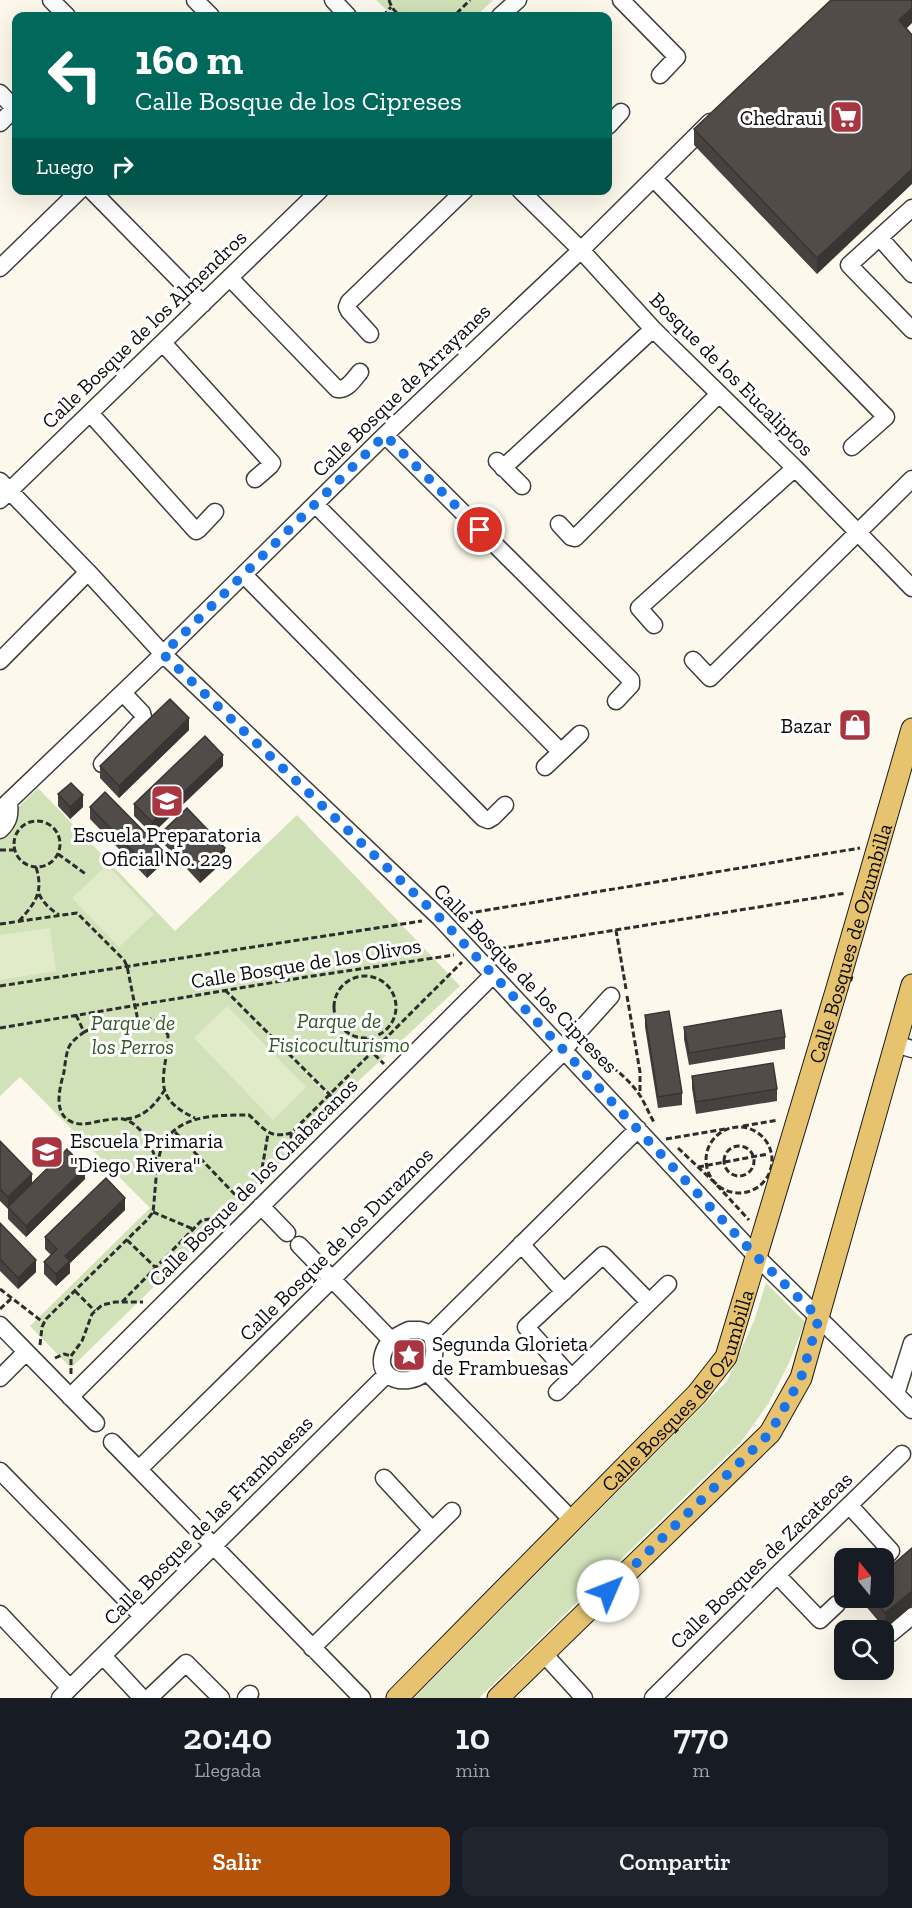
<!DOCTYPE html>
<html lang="es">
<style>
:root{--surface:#171b24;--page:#20242c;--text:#f1f3f6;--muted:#9ea1a6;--accent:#b45309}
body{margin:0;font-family:"Zilla Slab",serif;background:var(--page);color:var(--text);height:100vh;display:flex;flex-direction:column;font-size:22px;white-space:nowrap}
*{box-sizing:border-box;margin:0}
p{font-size:20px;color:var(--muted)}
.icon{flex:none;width:33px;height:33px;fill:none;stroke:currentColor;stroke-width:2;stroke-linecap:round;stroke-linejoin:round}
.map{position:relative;height:1698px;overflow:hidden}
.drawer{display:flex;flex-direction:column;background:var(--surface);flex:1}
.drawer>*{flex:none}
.top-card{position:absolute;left:12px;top:12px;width:600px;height:183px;border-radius:12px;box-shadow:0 6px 24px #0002;background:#00695c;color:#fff;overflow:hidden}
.needle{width:39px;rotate:342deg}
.tools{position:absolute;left:834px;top:1548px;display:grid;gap:12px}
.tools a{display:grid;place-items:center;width:60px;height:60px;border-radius:12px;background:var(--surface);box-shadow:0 6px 24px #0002;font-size:30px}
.pin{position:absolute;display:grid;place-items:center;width:51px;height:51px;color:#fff;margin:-26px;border:3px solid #fff;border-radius:50%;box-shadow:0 2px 6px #0007}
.me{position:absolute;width:66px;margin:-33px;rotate:46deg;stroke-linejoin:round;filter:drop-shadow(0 0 4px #0008)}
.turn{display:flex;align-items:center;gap:21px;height:126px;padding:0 24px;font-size:27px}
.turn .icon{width:78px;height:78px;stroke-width:2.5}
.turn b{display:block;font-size:42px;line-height:51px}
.then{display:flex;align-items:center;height:57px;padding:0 24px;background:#0003;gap:12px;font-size:22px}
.eta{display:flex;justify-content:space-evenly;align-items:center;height:102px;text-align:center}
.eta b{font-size:36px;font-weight:600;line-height:42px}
.cta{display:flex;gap:12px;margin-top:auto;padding:12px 24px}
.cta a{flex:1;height:69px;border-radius:12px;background:var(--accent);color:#fff;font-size:24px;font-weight:600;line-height:69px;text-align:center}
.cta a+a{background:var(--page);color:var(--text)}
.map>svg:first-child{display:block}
.green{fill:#d1e2b9}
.pitch{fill:#e1ebca}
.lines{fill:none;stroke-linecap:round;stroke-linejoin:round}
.minor-casing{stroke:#3e3e3e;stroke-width:19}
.major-casing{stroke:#1c1c1c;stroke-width:23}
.path{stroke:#2d2d2d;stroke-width:3;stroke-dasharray:6 3;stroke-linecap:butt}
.minor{stroke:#fff;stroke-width:16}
.major{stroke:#e7c370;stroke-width:21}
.wall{fill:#47413f}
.shaded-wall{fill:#393533}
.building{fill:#524c49;stroke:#393533;stroke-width:1.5}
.route{stroke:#1a73e8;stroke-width:10;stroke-dasharray:0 18}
.labels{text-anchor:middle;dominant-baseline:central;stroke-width:6;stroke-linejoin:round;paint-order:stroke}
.poi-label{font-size:21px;fill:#0b0b0b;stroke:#fff;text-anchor:end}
.street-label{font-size:21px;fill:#0b0b0b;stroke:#fff}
.park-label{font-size:21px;font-style:italic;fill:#325924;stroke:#fff}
</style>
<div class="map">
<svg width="912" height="1698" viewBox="0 0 912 1698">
<rect width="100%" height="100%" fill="#fcf8eb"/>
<!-- green -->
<path class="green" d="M 376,0 L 493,0 L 476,16 L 393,16 Z
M 38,788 L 175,931 L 297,815 L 460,986 L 336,1102 L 288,1052 L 337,1107 L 71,1368 L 30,1326 L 150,1208 L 20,1077 L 0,1096 L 0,825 Z
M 766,1283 L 805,1322 L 789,1363 L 768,1404 L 741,1442 L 479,1698 L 414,1698 L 727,1381 L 754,1321 Z"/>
<!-- pitch -->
<path class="pitch" d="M 107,865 L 154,914 L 119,947 L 72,898 Z
M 50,928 L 56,971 L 0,980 L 0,935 Z
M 227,1006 L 306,1087 L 273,1120 L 194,1038 Z"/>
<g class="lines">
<!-- minor casing -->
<g class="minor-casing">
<path id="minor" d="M 51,0 L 67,16
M 195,0 L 211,16
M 333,0 L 348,16
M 621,0 L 677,57 L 660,75
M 500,16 L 518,0
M 0,93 L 16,110
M 0,123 L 15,108
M 608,126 L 621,112
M 654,179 L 886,417 L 852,447
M 91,190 L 203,304
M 520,190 L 581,250 L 653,329 L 795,468 L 912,588
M 912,208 L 849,265 L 912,330
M 880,238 L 912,274
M 0,268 L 80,190
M 230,278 L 337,389 C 347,391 354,379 360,372
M 370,334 L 349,311 L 347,307 L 349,302 L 465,190
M 163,343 L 272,463 L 270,466 L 255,479
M 90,413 L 196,531 L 199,529 L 215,512
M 385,435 L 631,680 L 631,685 L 616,701
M 497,461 L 522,486
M 503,468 L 653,329
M 0,481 L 88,572 L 163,654 L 440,918 L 756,1256 L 912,1410
M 0,500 L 320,190
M 315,504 L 561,752
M 559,524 L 571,537 L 575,538 L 719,394
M 244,575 L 483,818 L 488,820 L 493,817 L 505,805
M 654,625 L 639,608 L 795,468
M 693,660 L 710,678 L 912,479
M 0,661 L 88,572
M 102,764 L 142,721 L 143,717 L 142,713 L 123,693
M 545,767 L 580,734
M 0,810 L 163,654 L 385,435 L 581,250 L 710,122
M 0,830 C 10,821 10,814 9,801
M 895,1044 L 912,1049
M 261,1206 L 287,1233
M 521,1244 L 564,1292
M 299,1245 L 391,1340
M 0,1325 L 96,1423
M 409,1330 L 420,1330 L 431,1334 C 451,1389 372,1394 383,1354 C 387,1340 396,1336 409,1330 Z
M 431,1334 L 638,1129
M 427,1372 L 572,1520
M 0,1378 L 26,1352
M 572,1378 L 526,1327 L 603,1255 L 649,1302
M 557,1392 L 668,1284
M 896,1394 L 912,1343
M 70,1397 L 493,975
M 112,1442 L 362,1698
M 139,1469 L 564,1051 L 573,1038 L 611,996
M 0,1471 L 142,1616
M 384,1478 L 432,1530
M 849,1505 L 891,1551 L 884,1559
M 777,1575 L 820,1620 L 837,1604
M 0,1614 L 70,1688
M 890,1634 L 912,1616
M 312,1648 L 452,1511
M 544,1654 L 584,1698
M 103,1656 L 142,1698
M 60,1698 L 387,1374
M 149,1698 L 186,1663 L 221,1698
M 246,1698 L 250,1694
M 653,1698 L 777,1575 L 902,1454"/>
</g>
<!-- major casing -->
<g class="major-casing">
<g id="major">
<path id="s1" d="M 397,1698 L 697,1394 L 726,1357 L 837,988 L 912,729"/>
<path d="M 498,1698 L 770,1433 L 801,1378 L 912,985"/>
</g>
</g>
<!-- path -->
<path class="path" d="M 389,0 C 392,9 395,13 404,16
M 383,16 L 391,7
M 448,16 L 457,13 L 470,0
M14 844a23 23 0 1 1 46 0a23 23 0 1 1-46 0Z
M 0,850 L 14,850
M 58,854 L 87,875
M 39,894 C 44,904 50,909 59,915
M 458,915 L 860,848
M 19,921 C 35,903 44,893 36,867
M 0,924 L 77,913 L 124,960 L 127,966 L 138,1021
M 616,930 L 626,989
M 491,950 L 846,893
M334 1007a31 31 0 1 1 62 0a31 31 0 1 1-62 0Z
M 0,986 L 422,921
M 225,990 L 340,1105
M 627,996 L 640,1072 L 640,1093
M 76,1015 L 84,1032 C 78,1037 71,1041 68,1049 C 66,1056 65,1064 64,1072 C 60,1087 52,1114 72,1122 C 81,1126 91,1123 100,1121 C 107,1120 116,1118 123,1119 C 143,1124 153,1149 158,1166
M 0,1028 L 306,977 L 454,955
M 84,1032 L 96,1027 L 150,1019 L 159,1022 L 168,1035 C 167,1076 148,1096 195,1118
M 368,1038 L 372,1052 L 384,1064
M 589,1054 C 609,1063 626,1076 639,1094 C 645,1103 649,1114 655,1124
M 126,1119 C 144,1117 154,1106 164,1091
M 743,1126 L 778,1120
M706 1160a33 33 0 1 1 66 0a33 33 0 1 1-66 0Z
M 175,1132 L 244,1204
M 291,1133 L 292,1155
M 666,1139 L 725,1129
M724 1161a15 15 0 1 1 30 0a15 15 0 1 1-30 0Z
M 678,1148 L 715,1183 L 749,1220
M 698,1167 L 768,1154
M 259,1186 L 268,1134
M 153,1212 L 193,1229
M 127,1240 L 155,1267
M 0,1289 L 44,1323
M 75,1291 L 95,1311
M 122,1302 L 202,1220 L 228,1217
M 0,1309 L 12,1298
M 40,1345 L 42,1327 L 46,1319 L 147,1220 L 153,1212 C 155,1197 156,1160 162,1147 C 176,1114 218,1115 249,1115 C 265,1129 268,1139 291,1133 L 462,962
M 55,1358 L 64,1354 L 71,1356
M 71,1374 L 71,1356 L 82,1341 L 92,1314 L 102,1305 L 115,1302 L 143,1302"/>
<!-- minor -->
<use href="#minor" class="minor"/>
<!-- major -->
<use href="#major" class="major"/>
</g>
<!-- wall -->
<path class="wall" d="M 906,29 L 817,274 L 694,145 L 694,129 Z
M 189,730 L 119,798 L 100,778 L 100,766 Z
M 223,766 L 152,834 L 134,816 L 134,804 Z
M 58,794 L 83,807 L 70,819 L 58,806 Z
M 90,807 L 163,863 L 147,878 L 90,819 Z
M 163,831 L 225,860 L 200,883 L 163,843 Z
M 645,1015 L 682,1093 L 682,1105 L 658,1108 L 645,1027 Z
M 684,1027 L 785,1037 L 785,1049 L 689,1065 L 684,1039 Z
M 692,1076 L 777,1089 L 777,1101 L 696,1114 L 692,1088 Z
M 0,1141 L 32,1183 L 85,1179 L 26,1237 L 8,1219 L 8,1209 L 0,1201 Z
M 125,1210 L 70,1263 L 70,1273 L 56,1286 L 44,1274 L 44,1262 L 51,1255 L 45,1249 L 45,1237 Z
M 0,1223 L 36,1272 L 18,1289 L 0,1271 Z
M 912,1548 L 912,1606 L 885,1629 L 864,1604 L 864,1598 L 884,1598 Z"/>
<!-- shaded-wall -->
<path class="shaded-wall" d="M 912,8 L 912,23 L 899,36 L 899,20 Z
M 912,169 L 912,184 L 817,274 L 817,258 Z
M 189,718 L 189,730 L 119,798 L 119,786 Z
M 223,755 L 223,766 L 152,834 L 152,822 Z
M 83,795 L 83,807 L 70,819 L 70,807 Z
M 225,848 L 225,860 L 200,883 L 200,871 Z
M 163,851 L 163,863 L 147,878 L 147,866 Z
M 85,1168 L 85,1179 L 26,1237 L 26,1226 Z
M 32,1174 L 32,1186 L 8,1207 L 8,1209 L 8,1197 Z
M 125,1198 L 125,1210 L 70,1263 L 70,1273 L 56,1286 L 56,1274 L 65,1256 Z
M 36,1260 L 36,1272 L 18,1289 L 18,1278 Z
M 912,1591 L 912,1606 L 885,1629 L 885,1613 Z"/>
<!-- building -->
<path class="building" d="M 831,0 L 912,0 L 912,8 L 899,20 L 912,35 L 912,169 L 817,258 L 694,129 Z
M 170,699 L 189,718 L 119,786 L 100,766 Z
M 205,736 L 223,755 L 152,822 L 134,804 Z
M 71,783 L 83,795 L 70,807 L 58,794 Z
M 105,792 L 163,851 L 147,866 L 90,807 Z
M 187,808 L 225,848 L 200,871 L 163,831 Z
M 781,1010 L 785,1037 L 689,1053 L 684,1027 Z
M 669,1011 L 682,1093 L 658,1097 L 645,1015 Z
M 773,1063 L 777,1089 L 696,1102 L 692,1076 Z
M 0,1141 L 32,1174 L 8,1197 L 0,1189 Z
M 67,1149 L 85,1168 L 26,1226 L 8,1207 Z
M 106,1178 L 125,1198 L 65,1256 L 70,1261 L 56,1274 L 44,1262 L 57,1249 L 45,1237 Z
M 0,1223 L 36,1260 L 18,1278 L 0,1259 Z
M 912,1548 L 912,1591 L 885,1613 L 872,1598 L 884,1598 L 884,1572 Z"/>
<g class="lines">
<!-- route -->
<path class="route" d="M 480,530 L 385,435 L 163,654 L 440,918 L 756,1256 L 819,1318 L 801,1378 L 770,1433 L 608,1591"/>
</g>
<!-- icons -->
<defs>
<g id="supermarket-square" transform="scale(1.725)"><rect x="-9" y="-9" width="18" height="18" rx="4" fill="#a93541" stroke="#fff"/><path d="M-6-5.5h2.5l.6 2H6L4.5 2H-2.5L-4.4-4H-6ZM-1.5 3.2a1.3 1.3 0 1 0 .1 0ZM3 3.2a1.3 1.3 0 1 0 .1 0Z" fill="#fff"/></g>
<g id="shop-square" transform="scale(1.725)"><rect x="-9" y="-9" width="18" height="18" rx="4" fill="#a93541" stroke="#fff"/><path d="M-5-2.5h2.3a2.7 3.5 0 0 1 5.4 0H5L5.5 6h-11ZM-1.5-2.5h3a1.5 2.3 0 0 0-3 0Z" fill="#fff"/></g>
<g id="school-square" transform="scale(1.725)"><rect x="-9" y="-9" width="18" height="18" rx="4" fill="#a93541" stroke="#fff"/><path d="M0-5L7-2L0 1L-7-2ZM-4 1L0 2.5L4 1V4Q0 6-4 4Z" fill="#fff"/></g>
<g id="sight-square" transform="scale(1.725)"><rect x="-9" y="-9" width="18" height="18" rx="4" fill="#a93541" stroke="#fff"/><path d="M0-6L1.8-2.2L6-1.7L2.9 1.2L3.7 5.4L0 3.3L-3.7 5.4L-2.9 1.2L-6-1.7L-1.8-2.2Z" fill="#fff"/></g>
</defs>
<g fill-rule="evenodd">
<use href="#supermarket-square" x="846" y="117"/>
<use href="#shop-square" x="855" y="725"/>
<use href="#school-square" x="167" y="801"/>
<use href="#school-square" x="47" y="1152"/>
<use href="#sight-square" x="409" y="1355"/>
</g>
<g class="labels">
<!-- poi labels -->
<g class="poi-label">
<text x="823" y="117">Chedraui</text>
<text x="832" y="725">Bazar</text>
<text x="167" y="834" text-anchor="middle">Escuela Preparatoria<tspan x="167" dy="24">Oficial No. 229</tspan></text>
<text x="70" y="1140" text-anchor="start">Escuela Primaria<tspan x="70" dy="24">"Diego Rivera"</tspan></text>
<text x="432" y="1343" text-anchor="start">Segunda Glorieta<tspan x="432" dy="24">de Frambuesas</tspan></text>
</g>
<!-- street labels -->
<g class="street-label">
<text transform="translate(144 329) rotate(-44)">Calle Bosque de los Almendros</text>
<text transform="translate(732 374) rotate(45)">Bosque de los Eucaliptos</text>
<text transform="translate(401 390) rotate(-44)">Calle Bosque de Arrayanes</text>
<text stroke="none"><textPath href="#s1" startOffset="906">Calle Bosques de Ozumbilla</textPath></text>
<text transform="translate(306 963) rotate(-9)">Calle Bosque de los Olivos</text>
<text transform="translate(526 978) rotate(46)">Calle Bosque de los Cipreses</text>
<text transform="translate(253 1182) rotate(-45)">Calle Bosque de los Chabacanos</text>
<text transform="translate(336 1244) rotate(-45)">Calle Bosque de los Duraznos</text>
<text stroke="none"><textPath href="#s1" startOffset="420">Calle Bosques de Ozumbilla</textPath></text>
<text transform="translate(208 1520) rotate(-45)">Calle Bosque de las Frambuesas</text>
<text transform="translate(761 1560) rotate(-44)">Calle Bosques de Zacatecas</text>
</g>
<!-- park labels -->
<g class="park-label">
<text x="339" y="1020">Parque de<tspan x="339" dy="24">Fisicoculturismo</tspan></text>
<text x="133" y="1022">Parque de<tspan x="133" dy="24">los Perros</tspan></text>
</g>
</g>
</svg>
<div class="tools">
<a><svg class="needle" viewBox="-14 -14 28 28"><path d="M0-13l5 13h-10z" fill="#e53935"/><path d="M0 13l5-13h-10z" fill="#9ea1a6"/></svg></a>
<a><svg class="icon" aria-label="search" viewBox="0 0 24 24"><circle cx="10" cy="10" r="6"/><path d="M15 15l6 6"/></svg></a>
</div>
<div class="pin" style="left:480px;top:530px;background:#d93025"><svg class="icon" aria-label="arrive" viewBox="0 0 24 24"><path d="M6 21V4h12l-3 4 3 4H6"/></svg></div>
<svg class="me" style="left:608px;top:1591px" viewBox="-20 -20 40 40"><circle r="19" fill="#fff"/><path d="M0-13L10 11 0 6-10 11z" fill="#1a73e8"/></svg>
<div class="top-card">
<div class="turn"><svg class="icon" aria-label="left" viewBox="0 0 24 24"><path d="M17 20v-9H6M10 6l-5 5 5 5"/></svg><div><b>160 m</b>Calle Bosque de los Cipreses</div></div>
<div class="then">Luego<svg class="icon" aria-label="right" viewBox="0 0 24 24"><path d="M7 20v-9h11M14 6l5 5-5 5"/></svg></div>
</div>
</div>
<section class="drawer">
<div class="eta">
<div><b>20:40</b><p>Llegada</p></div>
<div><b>10</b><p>min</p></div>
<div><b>770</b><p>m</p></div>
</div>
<div class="cta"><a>Salir</a><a>Compartir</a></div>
</section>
